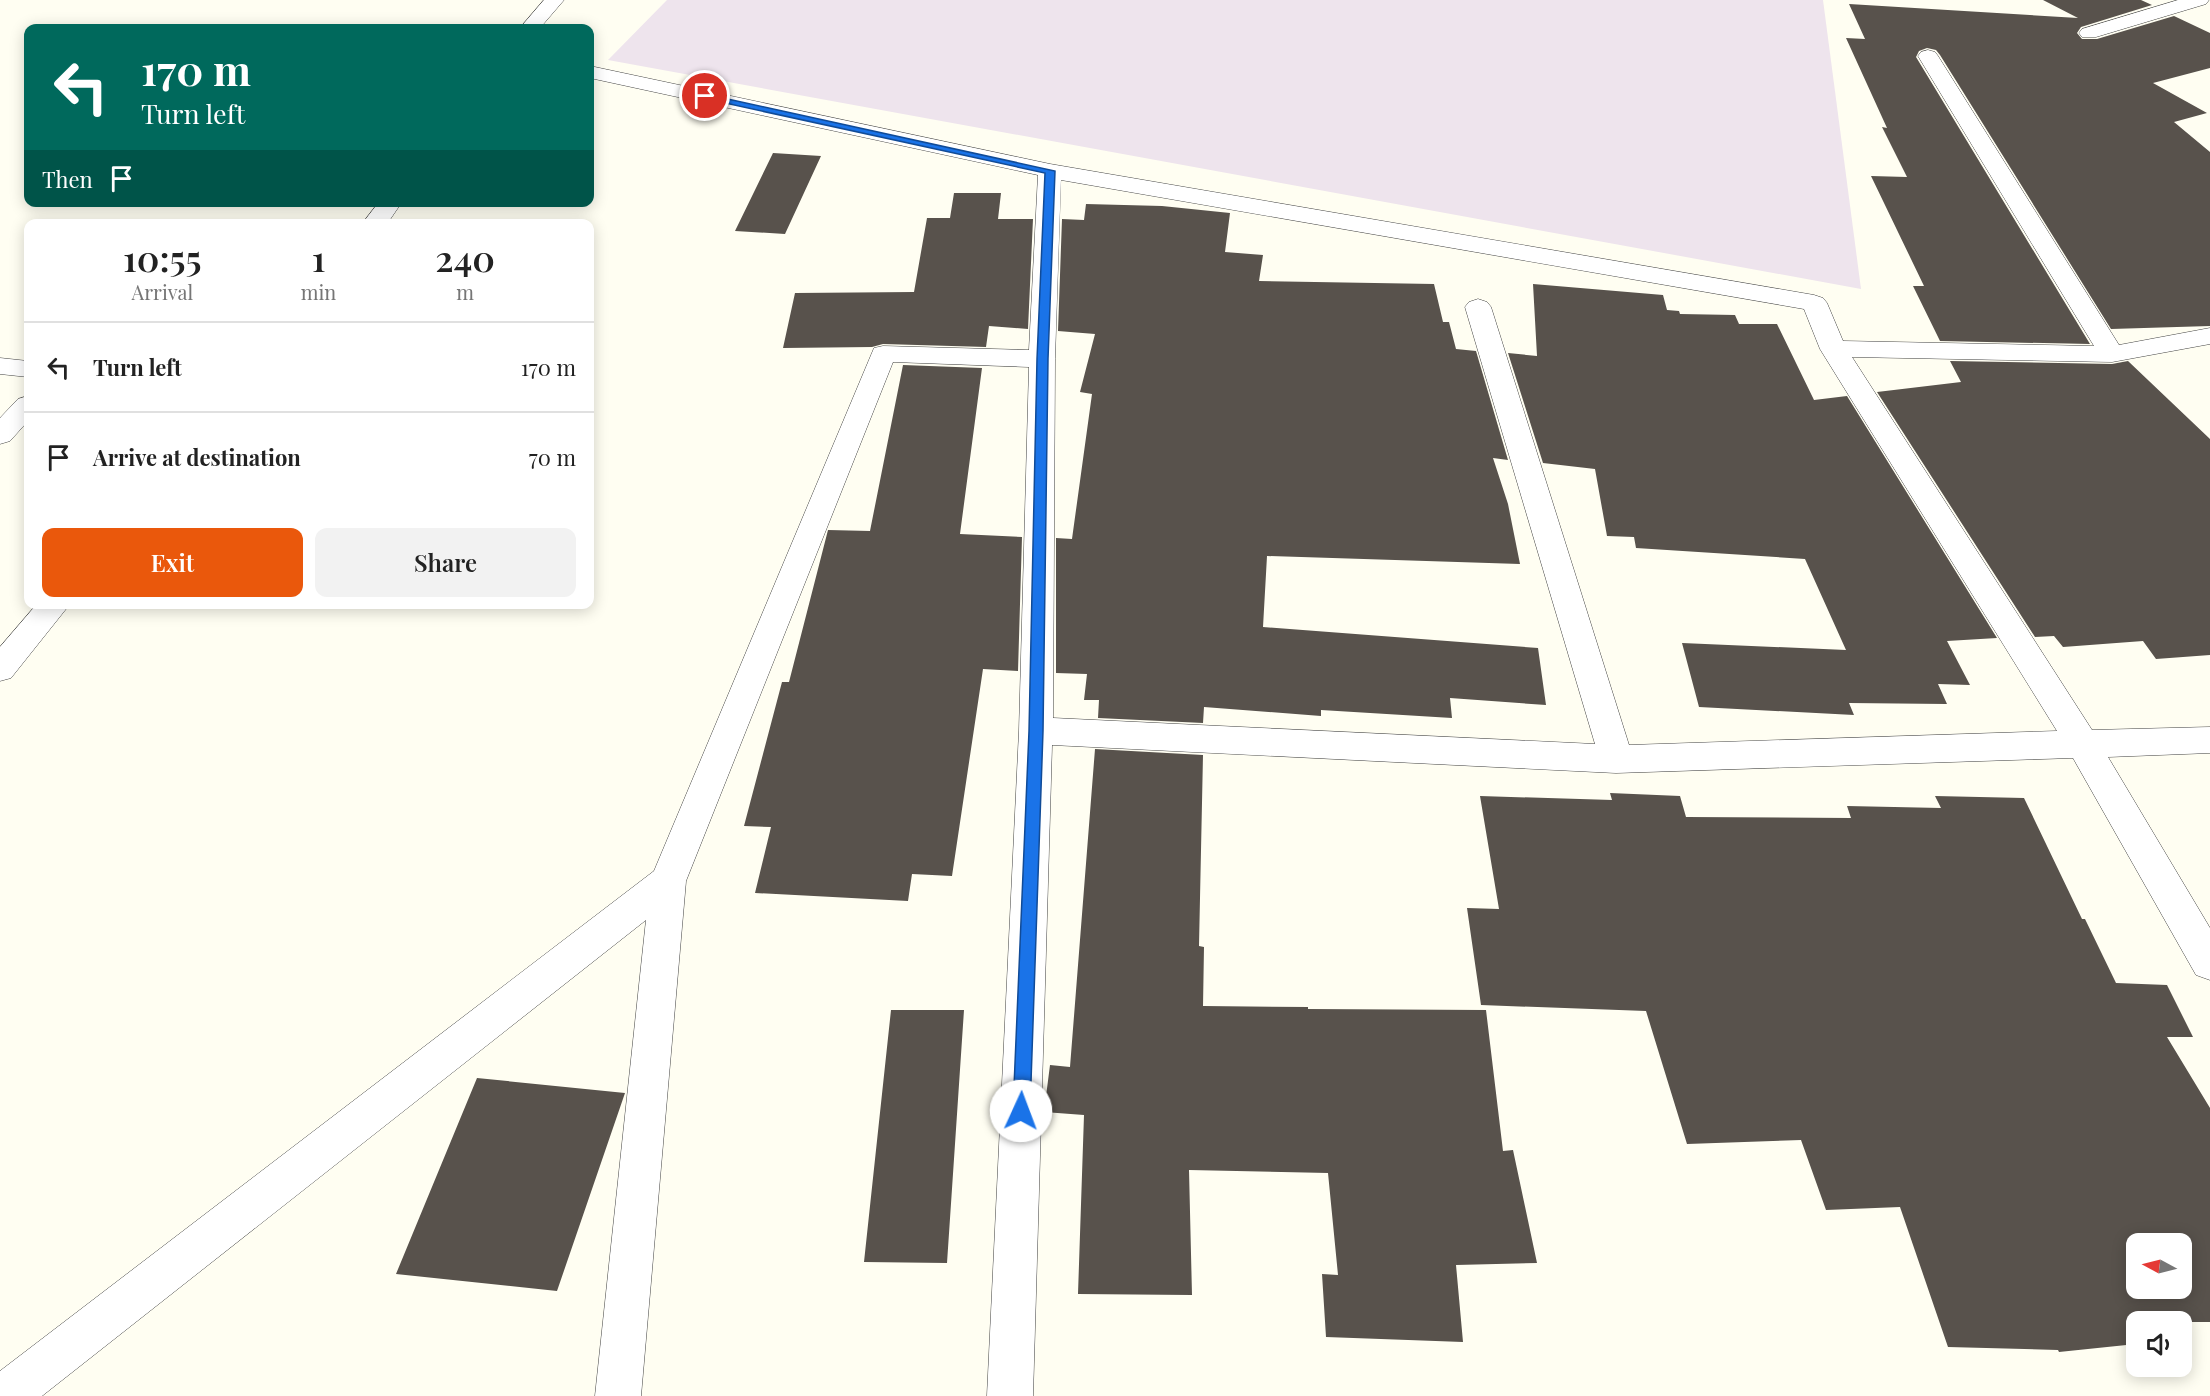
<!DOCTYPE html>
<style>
:root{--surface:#fff;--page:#f2f2f2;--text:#222;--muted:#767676;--line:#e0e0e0;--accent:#ea580c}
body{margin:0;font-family:"Playfair Display",serif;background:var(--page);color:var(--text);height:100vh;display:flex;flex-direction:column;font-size:22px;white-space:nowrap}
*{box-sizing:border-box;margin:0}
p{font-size:20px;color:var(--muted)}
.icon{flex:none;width:33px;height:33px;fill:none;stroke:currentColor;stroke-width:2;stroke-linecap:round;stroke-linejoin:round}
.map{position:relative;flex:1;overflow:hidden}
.drawer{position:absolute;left:24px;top:219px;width:570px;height:390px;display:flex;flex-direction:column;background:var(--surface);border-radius:12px;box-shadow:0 3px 15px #0003}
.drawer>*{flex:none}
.top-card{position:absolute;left:24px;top:24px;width:570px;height:183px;border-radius:12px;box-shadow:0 3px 15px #0003;background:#00695c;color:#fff;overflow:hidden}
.needle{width:39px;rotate:277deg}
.tools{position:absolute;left:2126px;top:1233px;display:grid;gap:12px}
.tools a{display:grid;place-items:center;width:66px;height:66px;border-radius:12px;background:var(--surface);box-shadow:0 3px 15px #0003;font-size:30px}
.pin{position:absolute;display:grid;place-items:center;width:51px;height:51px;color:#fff;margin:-26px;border:3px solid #fff;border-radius:50%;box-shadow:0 2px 6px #0007}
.me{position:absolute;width:66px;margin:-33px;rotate:2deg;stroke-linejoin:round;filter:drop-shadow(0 0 4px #0008)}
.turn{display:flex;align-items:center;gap:21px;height:126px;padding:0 18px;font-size:27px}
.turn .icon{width:78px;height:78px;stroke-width:2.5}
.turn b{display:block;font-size:42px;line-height:51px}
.then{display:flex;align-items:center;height:57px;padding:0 18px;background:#0003;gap:12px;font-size:22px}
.eta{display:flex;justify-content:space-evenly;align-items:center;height:102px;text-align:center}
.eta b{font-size:36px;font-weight:600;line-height:42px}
.action{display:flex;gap:12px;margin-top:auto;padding:12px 18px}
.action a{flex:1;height:69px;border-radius:12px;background:var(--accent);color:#fff;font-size:24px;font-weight:600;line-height:69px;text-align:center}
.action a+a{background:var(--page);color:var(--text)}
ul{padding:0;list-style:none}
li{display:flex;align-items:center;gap:18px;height:90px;padding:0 18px;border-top:2px solid var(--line)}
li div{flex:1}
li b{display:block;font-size:22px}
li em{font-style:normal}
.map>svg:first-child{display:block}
.industrial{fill:#eee4ed}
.building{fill:#58524c;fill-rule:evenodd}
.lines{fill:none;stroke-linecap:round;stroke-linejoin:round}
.minor-casing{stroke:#434343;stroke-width:1}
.minor{fill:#fff;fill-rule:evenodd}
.route{fill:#1a73e8;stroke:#114b97;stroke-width:1.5}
</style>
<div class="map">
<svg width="2210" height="1396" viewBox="0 0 2210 1396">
<rect width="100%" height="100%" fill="#fffef2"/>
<!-- industrial -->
<path class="industrial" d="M 667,0 L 1823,0 L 1861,289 L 608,60 Z"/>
<!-- building -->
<path class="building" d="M 2043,0 L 2141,0 L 2152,5 L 2081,27 L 2077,33 L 2082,39 L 2097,39 L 2174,16 L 2210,33 L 2210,68 L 2153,83 L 2207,113 L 2174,122 L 2210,152 L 2210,326 L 2111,329 L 1940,55 L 1936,50 L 1927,48 L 1919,51 L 1916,57 L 2090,344 L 1940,341 L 1913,286 L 1924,286 L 1871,176 L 1907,177 L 1882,127 L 1887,128 L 1846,38 L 1865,39 L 1849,4 L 2078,18 Z
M 773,153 L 821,156 L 785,234 L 735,231 Z
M 954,193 L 1001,193 L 998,219 L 1033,219 L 1028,329 L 989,326 L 986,347 L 883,344 L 872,347 L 783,348 L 795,293 L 914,292 L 927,218 L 950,218 Z
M 1086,204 L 1162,206 L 1230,213 L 1225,252 L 1263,255 L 1259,281 L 1434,284 L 1443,322 L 1449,322 L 1456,349 L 1476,351 L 1508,460 L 1493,458 L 1508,504 L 1520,564 L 1267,556 L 1263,627 L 1538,648 L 1546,705 L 1450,698 L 1452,718 L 1321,710 L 1321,716 L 1204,707 L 1203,723 L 1098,718 L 1099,700 L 1084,700 L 1087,674 L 1056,673 L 1056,538 L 1072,539 L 1092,394 L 1080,392 L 1095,334 L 1058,331 L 1062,219 L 1084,220 Z
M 1533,284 L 1663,295 L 1667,310 L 1679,311 L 1680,314 L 1735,315 L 1739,324 L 1777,324 L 1814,400 L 1847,396 L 1997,638 L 1947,641 L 1970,685 L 1938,684 L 1947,704 L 1849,703 L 1854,715 L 1699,707 L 1682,643 L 1846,650 L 1805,559 L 1636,548 L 1634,537 L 1607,536 L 1595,469 L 1543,463 L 1508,353 L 1537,356 Z
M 1950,361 L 2112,364 L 2128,361 L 2210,439 L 2210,655 L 2156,659 L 2143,641 L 2063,647 L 2054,636 L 2035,637 L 1877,392 L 1961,382 Z
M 903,365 L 982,368 L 960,534 L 1022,537 L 1018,671 L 983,669 L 952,876 L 912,874 L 908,901 L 755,893 L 771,827 L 744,826 L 782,682 L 789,682 L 828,530 L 870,531 Z
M 1095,749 L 1203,755 L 1199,946 L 1204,947 L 1203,1006 L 1308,1007 L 1308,1009 L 1486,1010 L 1503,1151 L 1513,1150 L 1537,1263 L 1456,1265 L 1463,1342 L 1326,1337 L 1322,1274 L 1338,1275 L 1328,1173 L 1189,1170 L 1192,1295 L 1078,1294 L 1084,1115 L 1044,1112 L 1050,1065 L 1070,1067 Z
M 1610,793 L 1680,796 L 1686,817 L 1851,818 L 1847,806 L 1941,808 L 1935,796 L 2024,798 L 2082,919 L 2085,919 L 2116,983 L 2167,985 L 2193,1037 L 2167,1037 L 2210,1108 L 2210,1322 L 2136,1322 L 2136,1344 L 2059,1352 L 2058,1350 L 1948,1347 L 1900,1207 L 1826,1210 L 1801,1140 L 1687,1144 L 1646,1011 L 1481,1005 L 1467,908 L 1499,909 L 1480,796 L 1612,800 ZM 2136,1244 L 2181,1244 L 2181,1288 L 2136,1288 Z
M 891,1010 L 964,1010 L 947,1263 L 864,1262 Z
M 477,1078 L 625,1093 L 557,1291 L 396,1274 Z"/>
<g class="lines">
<!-- minor casing -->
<g class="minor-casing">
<path id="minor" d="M 544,0 L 564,0 L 540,28 L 520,28 Z
M 2178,0 L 2209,0 L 2206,4 L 2096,37 L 2082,37 L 2079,33 L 2082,29 Z
M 1928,50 L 1935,52 L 1938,56 L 2119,345 L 2210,328 L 2210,344 L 2112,362 L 1852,357 L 2092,730 L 2210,727 L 2210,753 L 2108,757 L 2210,928 L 2210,980 L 2196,975 L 2073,758 L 1616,773 L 1052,745 L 1033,1396 L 987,1396 L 1019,731 L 1029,367 L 893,362 L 686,881 L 641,1396 L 595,1396 L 646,920 L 42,1396 L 0,1396 L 0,1371 L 654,871 L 874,348 L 883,346 L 1029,350 L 1038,175 L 590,78 L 590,66 L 1050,164 L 1814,295 L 1823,298 L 1827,303 L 1843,341 L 2094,346 L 1918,56 L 1921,52 ZM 1061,180 L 1804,309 L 1820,349 L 2057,731 L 1629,745 L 1491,307 L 1487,302 L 1478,299 L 1469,302 L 1465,307 L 1595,744 L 1053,718 L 1055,359 Z
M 379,202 L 402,202 L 387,224 L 362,224 Z
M 0,358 L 28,361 L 28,377 L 0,374 Z
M 28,396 L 28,421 L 10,441 L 0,444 L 0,418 L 18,399 Z
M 37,604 L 70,604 L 11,678 L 0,681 L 0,647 Z"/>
</g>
<!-- minor -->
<use href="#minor" class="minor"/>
</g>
<!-- route -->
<path class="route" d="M 705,94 L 1055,171 L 1048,359 L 1043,731 L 1030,1111 L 1027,1117 L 1021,1119 L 1015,1117 L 1013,1111 L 1029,731 L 1037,359 L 1045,173 L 702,98 L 702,95 Z"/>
</svg>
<div class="tools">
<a><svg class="needle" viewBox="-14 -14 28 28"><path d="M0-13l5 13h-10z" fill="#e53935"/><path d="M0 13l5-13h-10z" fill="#767676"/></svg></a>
<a><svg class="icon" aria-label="sound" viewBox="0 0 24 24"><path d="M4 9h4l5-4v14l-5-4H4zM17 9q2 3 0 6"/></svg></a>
</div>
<div class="pin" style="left:705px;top:96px;background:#d93025"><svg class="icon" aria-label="arrive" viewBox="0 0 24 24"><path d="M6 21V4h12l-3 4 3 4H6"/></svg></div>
<svg class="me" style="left:1021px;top:1111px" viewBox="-20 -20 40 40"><circle r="19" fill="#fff"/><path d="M0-13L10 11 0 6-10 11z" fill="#1a73e8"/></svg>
<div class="top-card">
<div class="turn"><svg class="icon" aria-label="left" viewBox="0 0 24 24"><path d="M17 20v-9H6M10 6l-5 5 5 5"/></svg><div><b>170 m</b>Turn left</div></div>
<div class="then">Then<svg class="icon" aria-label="arrive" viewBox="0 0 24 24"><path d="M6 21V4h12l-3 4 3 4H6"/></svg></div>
</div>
<section class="drawer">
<div class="eta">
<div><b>10:55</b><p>Arrival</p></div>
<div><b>1</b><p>min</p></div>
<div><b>240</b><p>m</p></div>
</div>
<ul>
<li><svg class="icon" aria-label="left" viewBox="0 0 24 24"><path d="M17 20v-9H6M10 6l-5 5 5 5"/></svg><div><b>Turn left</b></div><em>170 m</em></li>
<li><svg class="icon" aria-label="arrive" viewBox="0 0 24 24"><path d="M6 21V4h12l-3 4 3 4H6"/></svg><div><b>Arrive at destination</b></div><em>70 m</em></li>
</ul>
<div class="action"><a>Exit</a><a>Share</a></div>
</section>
</div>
